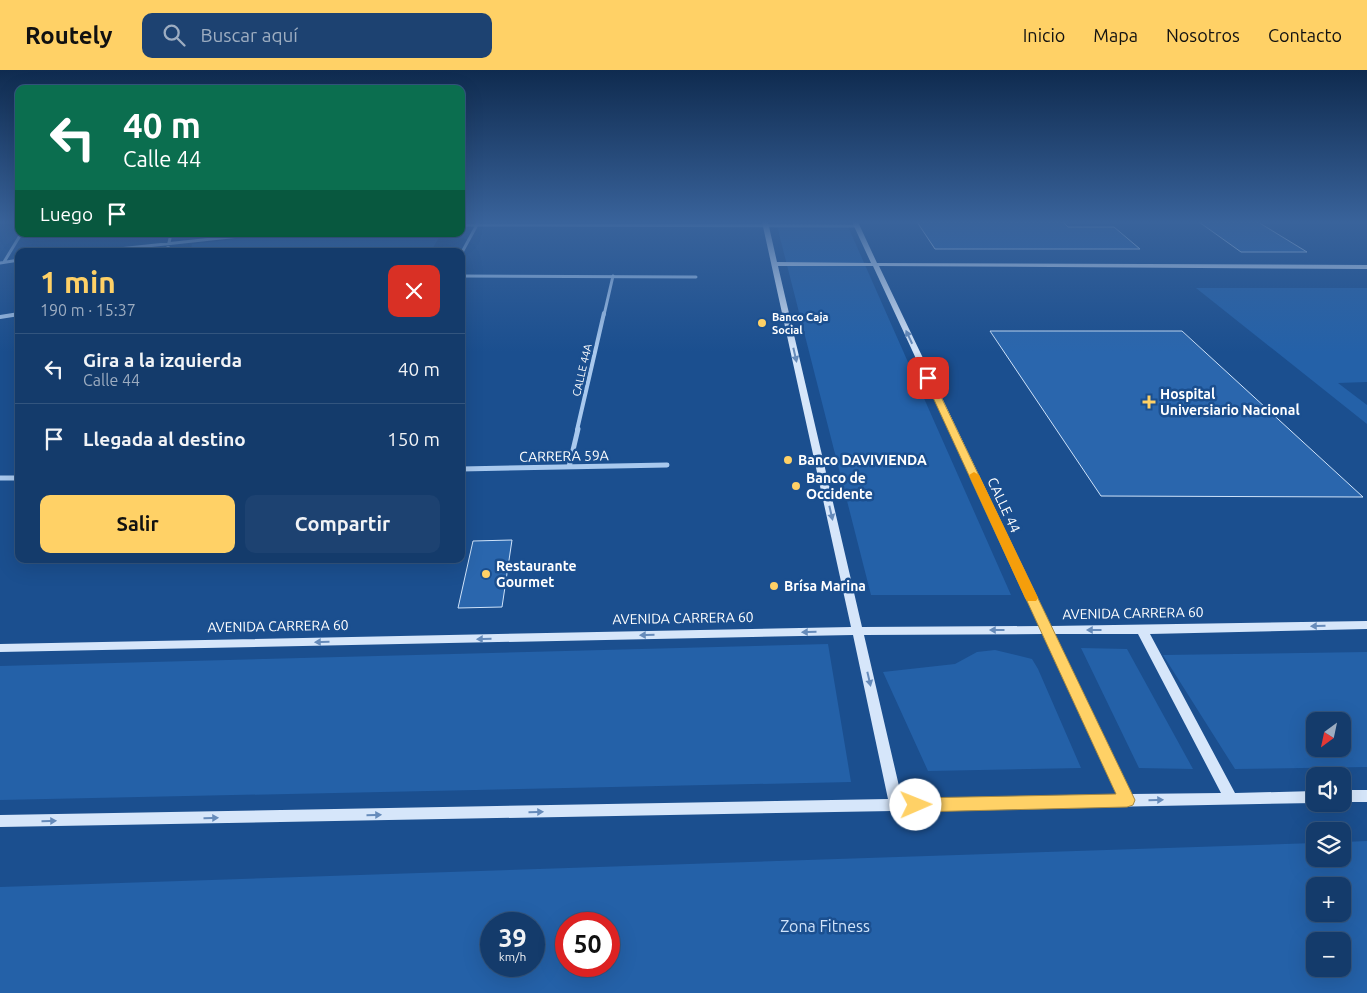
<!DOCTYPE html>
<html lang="es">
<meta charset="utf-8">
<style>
:root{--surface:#143b6b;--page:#1d4271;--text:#f1f3f6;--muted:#9dadc1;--line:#33557e;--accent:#ffd166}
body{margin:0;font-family:Ubuntu,sans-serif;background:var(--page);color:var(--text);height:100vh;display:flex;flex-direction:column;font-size:19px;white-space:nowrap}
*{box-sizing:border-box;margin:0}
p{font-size:16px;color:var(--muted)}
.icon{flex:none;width:28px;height:28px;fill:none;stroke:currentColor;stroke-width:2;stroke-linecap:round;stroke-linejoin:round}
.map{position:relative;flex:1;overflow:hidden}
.sheet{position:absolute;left:15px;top:178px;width:450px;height:315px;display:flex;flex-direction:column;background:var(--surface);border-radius:10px;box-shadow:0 5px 20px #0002,0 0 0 1px var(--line)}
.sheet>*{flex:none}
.hud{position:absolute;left:15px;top:15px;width:450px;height:152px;border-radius:10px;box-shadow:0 5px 20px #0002,0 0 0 1px var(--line);background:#0b6e4f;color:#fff;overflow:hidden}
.needle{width:32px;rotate:213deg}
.fabs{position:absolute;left:1306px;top:642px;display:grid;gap:10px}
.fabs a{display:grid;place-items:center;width:45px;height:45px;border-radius:10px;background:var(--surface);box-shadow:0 5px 20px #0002,0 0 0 1px var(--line);font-size:25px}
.speed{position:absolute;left:480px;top:842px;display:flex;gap:10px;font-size:25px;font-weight:700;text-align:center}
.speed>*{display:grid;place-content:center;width:65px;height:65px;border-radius:50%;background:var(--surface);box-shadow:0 5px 20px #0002,0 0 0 1px var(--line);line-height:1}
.speed small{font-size:12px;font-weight:400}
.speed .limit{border:8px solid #d22;background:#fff;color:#111}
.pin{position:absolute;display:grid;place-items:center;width:42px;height:42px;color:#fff;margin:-21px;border-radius:10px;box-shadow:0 2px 8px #0006}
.me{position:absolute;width:55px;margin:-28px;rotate:89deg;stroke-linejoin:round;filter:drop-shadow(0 0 4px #0008)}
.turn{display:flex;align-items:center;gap:18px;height:105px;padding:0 25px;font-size:22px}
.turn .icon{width:65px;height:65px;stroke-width:2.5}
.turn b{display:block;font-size:35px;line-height:42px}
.then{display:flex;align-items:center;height:48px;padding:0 25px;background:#0003;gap:10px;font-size:19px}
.round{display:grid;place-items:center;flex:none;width:52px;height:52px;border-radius:10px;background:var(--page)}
.summary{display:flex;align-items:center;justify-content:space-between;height:85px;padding:0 25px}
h1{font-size:30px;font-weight:600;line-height:38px;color:var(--accent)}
.action{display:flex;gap:10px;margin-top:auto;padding:10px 25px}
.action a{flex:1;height:58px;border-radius:10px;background:var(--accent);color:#111;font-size:20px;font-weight:600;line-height:58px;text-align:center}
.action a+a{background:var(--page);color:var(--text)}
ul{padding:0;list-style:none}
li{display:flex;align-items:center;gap:15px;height:70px;padding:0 25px;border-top:1px solid var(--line)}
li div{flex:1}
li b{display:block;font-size:19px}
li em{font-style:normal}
header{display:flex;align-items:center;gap:30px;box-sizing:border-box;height:70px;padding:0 25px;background:var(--accent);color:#111}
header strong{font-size:24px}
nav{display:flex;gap:28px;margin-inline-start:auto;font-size:18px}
.search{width:350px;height:45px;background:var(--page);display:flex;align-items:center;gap:12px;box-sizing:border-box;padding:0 18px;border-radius:10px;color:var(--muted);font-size:19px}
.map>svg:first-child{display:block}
.green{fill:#2461a8;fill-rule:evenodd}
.building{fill:#2a66ad;stroke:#cfe3fa}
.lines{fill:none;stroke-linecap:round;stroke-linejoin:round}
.street-far2{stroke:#a9c9ee;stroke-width:3}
.street-far1{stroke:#a9c9ee;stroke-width:4}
.street{stroke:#a9c9ee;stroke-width:5}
.secondary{fill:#d6e6fa;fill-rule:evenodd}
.oneway{fill:#668bba}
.route{fill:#ffd166;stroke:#a68842}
.slow{fill:#f59e0b}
.poi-dot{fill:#ffd166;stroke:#1b4f8f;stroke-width:2}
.labels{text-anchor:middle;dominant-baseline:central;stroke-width:5;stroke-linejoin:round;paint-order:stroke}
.far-poi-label{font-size:11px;font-weight:bold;fill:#fff;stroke:#1b4f8f;text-anchor:start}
.far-street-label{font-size:11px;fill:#fff;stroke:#1b4f8f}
.poi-label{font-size:14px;font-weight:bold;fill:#fff;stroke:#1b4f8f;text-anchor:start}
.street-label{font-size:14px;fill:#fff;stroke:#1b4f8f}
.near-park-label{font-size:16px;fill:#cfe3fa;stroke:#1b4f8f}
</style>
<header>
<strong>Routely</strong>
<div class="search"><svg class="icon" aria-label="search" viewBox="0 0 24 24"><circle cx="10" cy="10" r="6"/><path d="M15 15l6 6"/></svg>Buscar aquí</div>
<nav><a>Inicio</a><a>Mapa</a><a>Nosotros</a><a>Contacto</a></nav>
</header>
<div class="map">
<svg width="1367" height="923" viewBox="0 0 1367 923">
<rect width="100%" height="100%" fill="#1b4f8f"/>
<!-- green -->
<path class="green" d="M 776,152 L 846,152 L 1011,525 L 871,525 Z
M 281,164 L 441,164 L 431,181 L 191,181 L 192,174 Z
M 1196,218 L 1367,218 L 1367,312 L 1338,313 L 1367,335 L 1367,354 Z
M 828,574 L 851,712 L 0,730 L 0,596 Z
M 1081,578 L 1127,579 L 1193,699 L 1139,698 Z
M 995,580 L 1032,589 L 1038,599 L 1081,698 L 928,701 L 883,602 L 955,594 L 977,582 Z
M 1367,582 L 1367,697 L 1235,699 L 1163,585 ZM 1315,651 L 1342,651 L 1342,679 L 1315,679 Z
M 1367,771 L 1367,923 L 0,923 L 0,817 L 1315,773 L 1315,789 L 1342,789 L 1343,772 ZM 1315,816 L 1342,816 L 1342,844 L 1315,844 ZM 491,854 L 534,854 L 534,896 L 491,896 ZM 566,854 L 609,854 L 609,896 L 566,896 ZM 1342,871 L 1342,899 L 1315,899 L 1315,871 Z"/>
<!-- building -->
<path class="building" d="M 917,152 L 1063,152 L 1068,157 L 1114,157 L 1140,179 L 935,179 Z
M 1199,152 L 1258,152 L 1307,182 L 1241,182 Z
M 990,261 L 1182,261 L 1363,427 L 1101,426 Z
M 512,470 L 502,537 L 458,538 L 473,471 Z"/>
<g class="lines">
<!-- street-far2 -->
<path class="street-far2" d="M 461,155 L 857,156
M 100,181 L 258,164
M 167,181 L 171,164
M 461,184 L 478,153
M 4,192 L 21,164
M 0,193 L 19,190
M 461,206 L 696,207
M 15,245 L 19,244
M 604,245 L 613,206"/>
<!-- street-far1 -->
<path class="street-far1" d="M 0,247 L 19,244
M 577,360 L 604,243"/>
<!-- street -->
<path class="street" d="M 569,397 L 578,359
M 461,399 L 667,395
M 0,408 L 19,408"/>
<!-- secondary -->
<path class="secondary" d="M 762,152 L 768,152 L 777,192 L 871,193 L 852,152 L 858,152 L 877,193 L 1367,195 L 1367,199 L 879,196 L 1051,556 L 1367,551 L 1367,559 L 1150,564 L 1235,723 L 1315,721 L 1315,733 L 901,741 L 897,742 L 893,741 L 0,757 L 0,745 L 888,729 L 853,565 L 0,582 L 0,574 L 851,557 ZM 778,196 L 873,196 L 1040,556 L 862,557 ZM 1043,564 L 1117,725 L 902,729 L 864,565 ZM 1055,564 L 1138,564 L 1221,723 L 1131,724 Z
M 1342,720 L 1367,720 L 1367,732 L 1342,732 Z"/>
</g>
<!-- one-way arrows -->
<defs><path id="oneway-solid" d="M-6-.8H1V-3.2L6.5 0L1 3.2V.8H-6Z" transform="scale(1.25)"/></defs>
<g class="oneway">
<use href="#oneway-solid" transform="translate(909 267) rotate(-115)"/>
<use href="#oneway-solid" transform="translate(795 285) rotate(77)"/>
<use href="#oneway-solid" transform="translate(831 443) rotate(77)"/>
<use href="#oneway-solid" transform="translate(1318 556) rotate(179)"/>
<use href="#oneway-solid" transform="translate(997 560) rotate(180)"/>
<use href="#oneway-solid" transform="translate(1094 560) rotate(180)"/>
<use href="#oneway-solid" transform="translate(809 562) rotate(179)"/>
<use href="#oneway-solid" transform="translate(647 565) rotate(179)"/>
<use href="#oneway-solid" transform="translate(484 569) rotate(179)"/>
<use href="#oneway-solid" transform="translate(322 572) rotate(179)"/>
<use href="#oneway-solid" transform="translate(869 609) rotate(77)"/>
<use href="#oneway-solid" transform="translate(1156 730) rotate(-1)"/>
<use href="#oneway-solid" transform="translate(536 742) rotate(-1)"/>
<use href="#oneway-solid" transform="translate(374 745) rotate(-1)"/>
<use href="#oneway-solid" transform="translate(211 748) rotate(-1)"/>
<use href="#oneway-solid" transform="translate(49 751) rotate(-1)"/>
</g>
<!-- sky -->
<linearGradient id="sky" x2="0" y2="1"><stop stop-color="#0f2b4f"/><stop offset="0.54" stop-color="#39639b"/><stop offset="1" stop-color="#39639b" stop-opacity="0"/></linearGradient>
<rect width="1367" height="282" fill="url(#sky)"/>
<!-- route -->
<path class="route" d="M 925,306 L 932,308 L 1135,730 L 1133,735 L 1127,737 L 916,742 L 911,740 L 908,735 L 911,730 L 916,728 L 1116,724 L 924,308 Z"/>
<!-- slow -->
<path class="slow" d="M 974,402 L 979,405 L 1038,528 L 1036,531 L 1027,531 L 1025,528 L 969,405 Z"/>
<!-- markers -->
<g class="poi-dot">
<circle cx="762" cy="253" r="5"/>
<path d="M1146.5 324.5h5v5h5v5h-5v5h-5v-5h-5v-5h5z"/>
<circle cx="788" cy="390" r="5"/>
<circle cx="796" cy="416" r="5"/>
<circle cx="486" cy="504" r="5"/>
<circle cx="774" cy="516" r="5"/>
</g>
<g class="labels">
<!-- far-poi labels -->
<g class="far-poi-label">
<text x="772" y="247">Banco Caja<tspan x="772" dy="13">Social</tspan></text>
</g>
<!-- far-street labels -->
<g class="far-street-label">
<text transform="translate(582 300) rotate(-77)">CALLE 44A</text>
</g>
<!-- poi labels -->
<g class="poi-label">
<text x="1160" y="324">Hospital<tspan x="1160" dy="16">Universiario Nacional</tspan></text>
<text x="798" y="390">Banco DAVIVIENDA</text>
<text x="806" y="408">Banco de<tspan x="806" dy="16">Occidente</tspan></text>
<text x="496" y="496">Restaurante<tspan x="496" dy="16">Gourmet</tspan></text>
<text x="784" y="516">Brísa Marina</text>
</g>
<!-- street labels -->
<g class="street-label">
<text transform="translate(564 386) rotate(-1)">CARRERA 59A</text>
<text transform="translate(1004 435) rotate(65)">CALLE 44</text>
<text transform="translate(1133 543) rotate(-1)">AVENIDA CARRERA 60</text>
<text transform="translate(683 548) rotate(-1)">AVENIDA CARRERA 60</text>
<text transform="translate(278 556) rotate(-1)">AVENIDA CARRERA 60</text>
</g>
<!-- near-park labels -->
<g class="near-park-label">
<text x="825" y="856">Zona Fitness</text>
</g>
</g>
</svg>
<div class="fabs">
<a><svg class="needle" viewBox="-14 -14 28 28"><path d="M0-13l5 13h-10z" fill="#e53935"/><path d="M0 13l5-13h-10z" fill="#9dadc1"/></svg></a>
<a><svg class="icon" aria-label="sound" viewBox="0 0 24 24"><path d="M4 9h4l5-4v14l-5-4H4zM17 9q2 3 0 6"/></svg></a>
<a><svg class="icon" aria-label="layers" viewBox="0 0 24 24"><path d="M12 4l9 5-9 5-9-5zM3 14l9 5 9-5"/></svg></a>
<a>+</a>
<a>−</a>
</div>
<div class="speed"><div>39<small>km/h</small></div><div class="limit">50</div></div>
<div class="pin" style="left:928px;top:308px;background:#d93025"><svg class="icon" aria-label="arrive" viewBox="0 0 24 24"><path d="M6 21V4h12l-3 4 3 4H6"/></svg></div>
<svg class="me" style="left:916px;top:735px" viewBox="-20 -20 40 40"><circle r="19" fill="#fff"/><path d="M0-13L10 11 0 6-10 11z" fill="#ffd166"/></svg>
<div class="hud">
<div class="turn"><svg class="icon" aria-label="left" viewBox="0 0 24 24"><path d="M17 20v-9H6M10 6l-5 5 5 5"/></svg><div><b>40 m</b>Calle 44</div></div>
<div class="then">Luego<svg class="icon" aria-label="arrive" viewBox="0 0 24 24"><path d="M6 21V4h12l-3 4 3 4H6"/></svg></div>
</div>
<section class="sheet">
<div class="summary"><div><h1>1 min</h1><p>190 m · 15:37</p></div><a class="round" style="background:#d93025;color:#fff"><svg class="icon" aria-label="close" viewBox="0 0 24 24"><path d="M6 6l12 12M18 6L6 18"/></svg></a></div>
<ul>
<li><svg class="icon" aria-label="left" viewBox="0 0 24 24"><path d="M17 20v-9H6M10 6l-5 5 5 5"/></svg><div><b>Gira a la izquierda</b><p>Calle 44</p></div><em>40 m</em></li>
<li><svg class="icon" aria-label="arrive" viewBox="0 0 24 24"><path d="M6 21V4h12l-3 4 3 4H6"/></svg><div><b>Llegada al destino</b></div><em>150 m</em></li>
</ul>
<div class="action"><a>Salir</a><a>Compartir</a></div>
</section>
</div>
